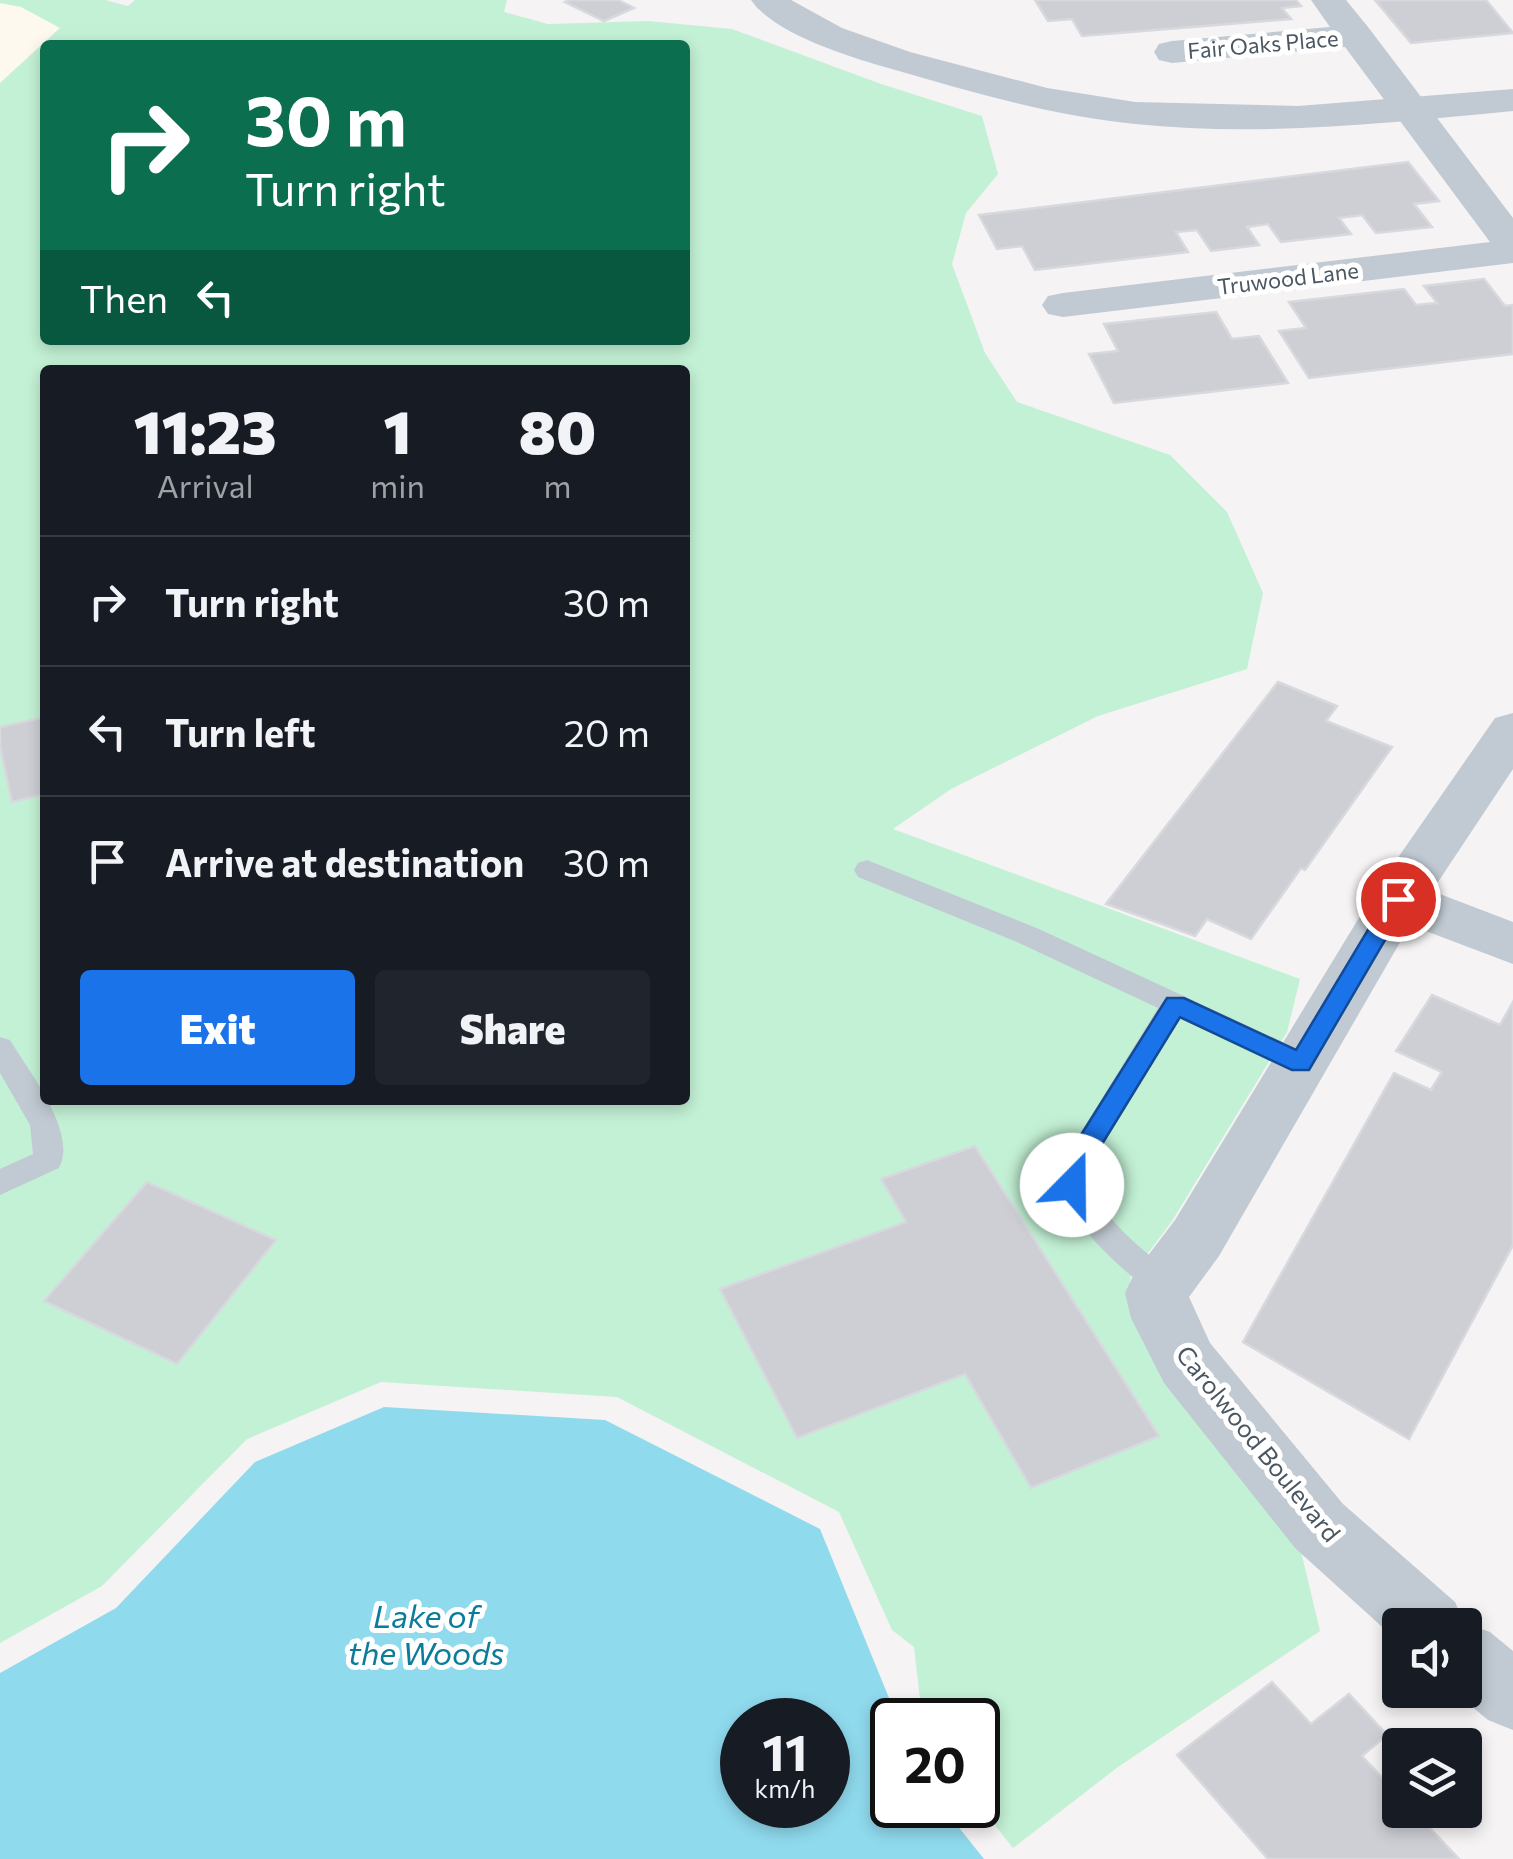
<!DOCTYPE html>
<style>
:root{--surface:#171b24;--page:#20242c;--text:#f1f3f6;--muted:#9ea1a6;--line:#363941;--accent:#1a73e8}
body{margin:0;font-family:Commissioner,sans-serif;background:var(--page);color:var(--text);height:100vh;display:flex;flex-direction:column;font-size:38px;white-space:nowrap}
*{box-sizing:border-box;margin:0}
p{font-size:32px;color:var(--muted)}
.icon{flex:none;width:55px;height:55px;fill:none;stroke:currentColor;stroke-width:2;stroke-linecap:round;stroke-linejoin:round}
.map{position:relative;flex:1;overflow:hidden}
.details{position:absolute;left:40px;top:365px;width:650px;height:740px;display:flex;flex-direction:column;background:var(--surface);border-radius:10px;box-shadow:0 5px 15px #0003}
.details>*{flex:none}
.top-card{position:absolute;left:40px;top:40px;width:650px;height:305px;border-radius:10px;box-shadow:0 5px 15px #0003;background:#0b6e4f;color:#fff;overflow:hidden}
.fabs{position:absolute;left:1382px;top:1608px;display:grid;gap:20px}
.fabs a{display:grid;place-items:center;width:100px;height:100px;border-radius:10px;background:var(--surface);box-shadow:0 5px 15px #0003;font-size:50px}
.speed{position:absolute;left:720px;top:1698px;display:flex;gap:20px;font-size:50px;font-weight:700;text-align:center}
.speed>*{display:grid;place-content:center;width:130px;height:130px;border-radius:50%;background:var(--surface);box-shadow:0 5px 15px #0003;line-height:1}
.speed small{font-size:25px;font-weight:400}
.speed .limit{border:5px solid #111;border-radius:15px;background:#fff;color:#111}
.pin{position:absolute;display:grid;place-items:center;width:85px;height:85px;color:#fff;margin:-42px;border:5px solid #fff;border-radius:50%;box-shadow:0 2px 10px #0007}
.me{position:absolute;width:110px;margin:-55px;rotate:22deg;stroke-linejoin:round;filter:drop-shadow(0 0 8px #0008)}
.turn{display:flex;align-items:center;gap:35px;height:210px;padding:0 40px;font-size:45px}
.turn .icon{width:130px;height:130px;stroke-width:2.5}
.turn b{display:block;font-size:70px;line-height:85px}
.then{display:flex;align-items:center;height:95px;padding:0 40px;background:#0003;gap:20px;font-size:38px}
.eta{display:flex;justify-content:space-evenly;align-items:center;height:170px;text-align:center}
.eta b{font-size:60px;font-weight:800;line-height:70px}
.action{display:flex;gap:20px;margin-top:auto;padding:20px 40px}
.action a{flex:1;height:115px;border-radius:10px;background:var(--accent);color:#fff;font-size:40px;font-weight:800;line-height:115px;text-align:center}
.action a+a{background:var(--page);color:var(--text)}
ul{padding:0;list-style:none}
li{display:flex;align-items:center;gap:30px;height:130px;padding:0 40px;border-top:2px solid var(--line)}
li div{flex:1}
li b{display:block;font-size:38px}
li em{font-style:normal}
.map>svg:first-child{display:block}
.commercial{fill:#fdf9ef}
.green{fill:#c3f1d5;fill-rule:evenodd}
.water{fill:#90daee;fill-rule:evenodd}
.building{fill:#cdcfd5;stroke:#d7d9de;stroke-width:2.5}
.lines{fill:none;stroke-linecap:round;stroke-linejoin:round}
.service{fill:#c1cad2;fill-rule:evenodd}
.minor{fill:#c1cad2;fill-rule:evenodd}
.tertiary{fill:#c1cad2;fill-rule:evenodd}
.route{fill:#1a73e8;stroke:#114b97;stroke-width:2.5}
.labels{text-anchor:middle;dominant-baseline:central;stroke-width:10;stroke-linejoin:round;paint-order:stroke}
.far-street-label{font-size:22px;fill:#4a5661;stroke:#fff}
.street-label{font-size:25px;fill:#4a5661;stroke:#fff}
.near-water-label{font-size:32px;font-style:italic;fill:#0c7c9b;stroke:#fff}
</style>
<div class="map">
<svg width="1513" height="1859" viewBox="0 0 1513 1859">
<rect width="100%" height="100%" fill="#f5f3f3"/>
<!-- commercial -->
<path class="commercial" d="M 0,3 L 21,7 L 61,27 L 0,83 Z"/>
<!-- green -->
<path class="green" d="M 0,0 L 105,0 L 128,6 L 135,0 L 507,0 L 504,12 L 548,24 L 648,21 L 732,29 L 881,84 L 982,116 L 998,174 L 966,213 L 952,264 L 985,353 L 1017,402 L 1170,455 L 1227,512 L 1263,593 L 1247,669 L 1098,716 L 951,789 L 893,829 L 1300,979 L 1287,1032 L 1172,1221 L 1131,1276 L 1128,1296 L 1300,1547 L 1320,1631 L 1118,1767 L 1013,1848 L 978,1804 L 978,1720 L 929,1720 L 920,1699 L 914,1647 L 892,1630 L 839,1512 L 617,1397 L 381,1382 L 247,1439 L 102,1586 L 0,1643 L 0,83 L 60,28 L 21,7 L 0,3 ZM 45,45 L 685,45 L 685,340 L 45,340 ZM 45,370 L 685,370 L 685,1100 L 45,1100 Z"/>
<!-- water -->
<path class="water" d="M 384,1407 L 605,1420 L 820,1529 L 898,1720 L 892,1720 L 892,1805 L 941,1805 L 984,1859 L 0,1859 L 0,1673 L 116,1608 L 255,1462 ZM 742,1720 L 828,1720 L 828,1805 L 742,1805 Z"/>
<!-- building -->
<path class="building" d="M 569,0 L 618,0 L 634,8 L 604,21 L 565,2 Z
M 1035,0 L 1296,0 L 1301,6 L 1282,8 L 1291,19 L 1082,36 L 1072,19 L 1048,21 Z
M 1375,0 L 1486,0 L 1513,33 L 1411,43 Z
M 1408,162 L 1439,201 L 1414,204 L 1432,227 L 1376,233 L 1362,215 L 1339,218 L 1351,234 L 1281,242 L 1268,224 L 1247,227 L 1259,245 L 1211,251 L 1197,230 L 1176,232 L 1188,252 L 1035,270 L 1022,246 L 997,249 L 979,215 Z
M 1484,279 L 1505,306 L 1513,305 L 1513,354 L 1309,378 L 1279,331 L 1306,328 L 1289,302 L 1404,289 L 1416,305 L 1437,303 L 1424,286 Z
M 1216,312 L 1232,339 L 1259,336 L 1288,383 L 1114,403 L 1089,354 L 1118,351 L 1104,324 Z
M 1278,682 L 1337,706 L 1326,721 L 1392,747 L 1305,870 L 1301,868 L 1251,939 L 1207,919 L 1195,936 L 1106,904 Z
M 45,717 L 45,794 L 12,802 L 0,747 L 0,727 Z
M 1432,995 L 1500,1025 L 1513,1002 L 1513,1245 L 1409,1439 L 1243,1342 L 1394,1073 L 1431,1090 L 1442,1072 L 1396,1051 Z
M 975,1146 L 1159,1436 L 1031,1488 L 965,1374 L 797,1438 L 720,1289 L 906,1222 L 881,1179 Z
M 147,1182 L 276,1240 L 177,1364 L 44,1301 Z
M 1272,1682 L 1311,1724 L 1349,1694 L 1387,1735 L 1362,1756 L 1400,1797 L 1400,1810 L 1413,1810 L 1459,1859 L 1268,1859 L 1177,1755 Z"/>
<g class="lines">
<!-- service -->
<path class="service" d="M 867,860 L 1039,929 L 1311,1055 L 1315,1063 L 1311,1071 L 1301,1074 L 1180,1019 L 1088,1170 C 1095,1217 1141,1246 1173,1276 L 1178,1285 L 1173,1294 L 1162,1298 L 1151,1294 C 1113,1258 1065,1225 1058,1169 L 1158,1008 L 1019,943 L 858,877 L 854,870 L 858,863 Z
M 0,1037 L 10,1040 C 29,1072 78,1132 59,1168 L 0,1195 L 0,1169 L 33,1154 L 30,1125 L 0,1073 Z"/>
<!-- minor -->
<path class="minor" d="M 1311,0 L 1346,0 L 1368,27 L 1513,218 L 1513,263 L 1063,317 L 1048,314 L 1042,305 L 1048,296 L 1063,293 L 1490,242 L 1345,47 L 1172,63 L 1159,60 L 1154,52 L 1159,44 L 1172,41 L 1330,27 Z
M 1513,713 L 1513,769 L 1432,891 L 1513,922 L 1513,964 L 1410,925 L 1219,1256 L 1189,1297 L 1210,1343 L 1343,1504 L 1455,1602 L 1464,1623 L 1490,1632 L 1513,1651 L 1513,1730 L 1488,1720 L 1452,1690 L 1465,1690 L 1465,1625 L 1400,1625 L 1400,1643 L 1295,1548 L 1164,1383 L 1131,1318 L 1125,1293 L 1134,1274 L 1175,1220 L 1379,885 L 1495,718 Z"/>
<!-- tertiary -->
<path class="tertiary" d="M 751,0 L 791,0 L 842,28 L 910,52 L 1047,88 L 1135,102 L 1298,106 L 1513,89 L 1513,111 C 1388,123 1261,137 1135,124 C 1052,116 971,92 892,69 C 852,58 774,34 751,0 Z"/>
</g>
<!-- route -->
<path class="route" d="M 1398,891 L 1409,899 L 1309,1070 L 1292,1070 L 1180,1017 L 1086,1170 L 1081,1192 L 1064,1192 L 1060,1185 L 1064,1162 L 1167,998 L 1184,998 L 1296,1050 L 1390,893 Z"/>
<g class="labels">
<!-- far-street labels -->
<g class="far-street-label">
<text transform="translate(1263 44) rotate(-5)">Fair Oaks Place</text>
<text transform="translate(1288 278) rotate(-7)">Truwood Lane</text>
</g>
<!-- street labels -->
<g class="street-label">
<text transform="translate(1259 1443) rotate(51)">Carolwood Boulevard</text>
</g>
<!-- near-water labels -->
<g class="near-water-label">
<text x="426" y="1615">Lake of<tspan x="426" dy="37">the Woods</tspan></text>
</g>
</g>
</svg>
<div class="fabs">
<a><svg class="icon" aria-label="sound" viewBox="0 0 24 24"><path d="M4 9h4l5-4v14l-5-4H4zM17 9q2 3 0 6"/></svg></a>
<a><svg class="icon" aria-label="layers" viewBox="0 0 24 24"><path d="M12 4l9 5-9 5-9-5zM3 14l9 5 9-5"/></svg></a>
</div>
<div class="speed"><div>11<small>km/h</small></div><div class="limit">20</div></div>
<div class="pin" style="left:1398px;top:899px;background:#d93025"><svg class="icon" aria-label="arrive" viewBox="0 0 24 24"><path d="M6 21V4h12l-3 4 3 4H6"/></svg></div>
<svg class="me" style="left:1072px;top:1185px" viewBox="-20 -20 40 40"><circle r="19" fill="#fff"/><path d="M0-13L10 11 0 6-10 11z" fill="#1a73e8"/></svg>
<div class="top-card">
<div class="turn"><svg class="icon" aria-label="right" viewBox="0 0 24 24"><path d="M7 20v-9h11M14 6l5 5-5 5"/></svg><div><b>30 m</b>Turn right</div></div>
<div class="then">Then<svg class="icon" aria-label="left" viewBox="0 0 24 24"><path d="M17 20v-9H6M10 6l-5 5 5 5"/></svg></div>
</div>
<section class="details">
<div class="eta">
<div><b>11:23</b><p>Arrival</p></div>
<div><b>1</b><p>min</p></div>
<div><b>80</b><p>m</p></div>
</div>
<ul>
<li><svg class="icon" aria-label="right" viewBox="0 0 24 24"><path d="M7 20v-9h11M14 6l5 5-5 5"/></svg><div><b>Turn right</b></div><em>30 m</em></li>
<li><svg class="icon" aria-label="left" viewBox="0 0 24 24"><path d="M17 20v-9H6M10 6l-5 5 5 5"/></svg><div><b>Turn left</b></div><em>20 m</em></li>
<li><svg class="icon" aria-label="arrive" viewBox="0 0 24 24"><path d="M6 21V4h12l-3 4 3 4H6"/></svg><div><b>Arrive at destination</b></div><em>30 m</em></li>
</ul>
<div class="action"><a>Exit</a><a>Share</a></div>
</section>
</div>
